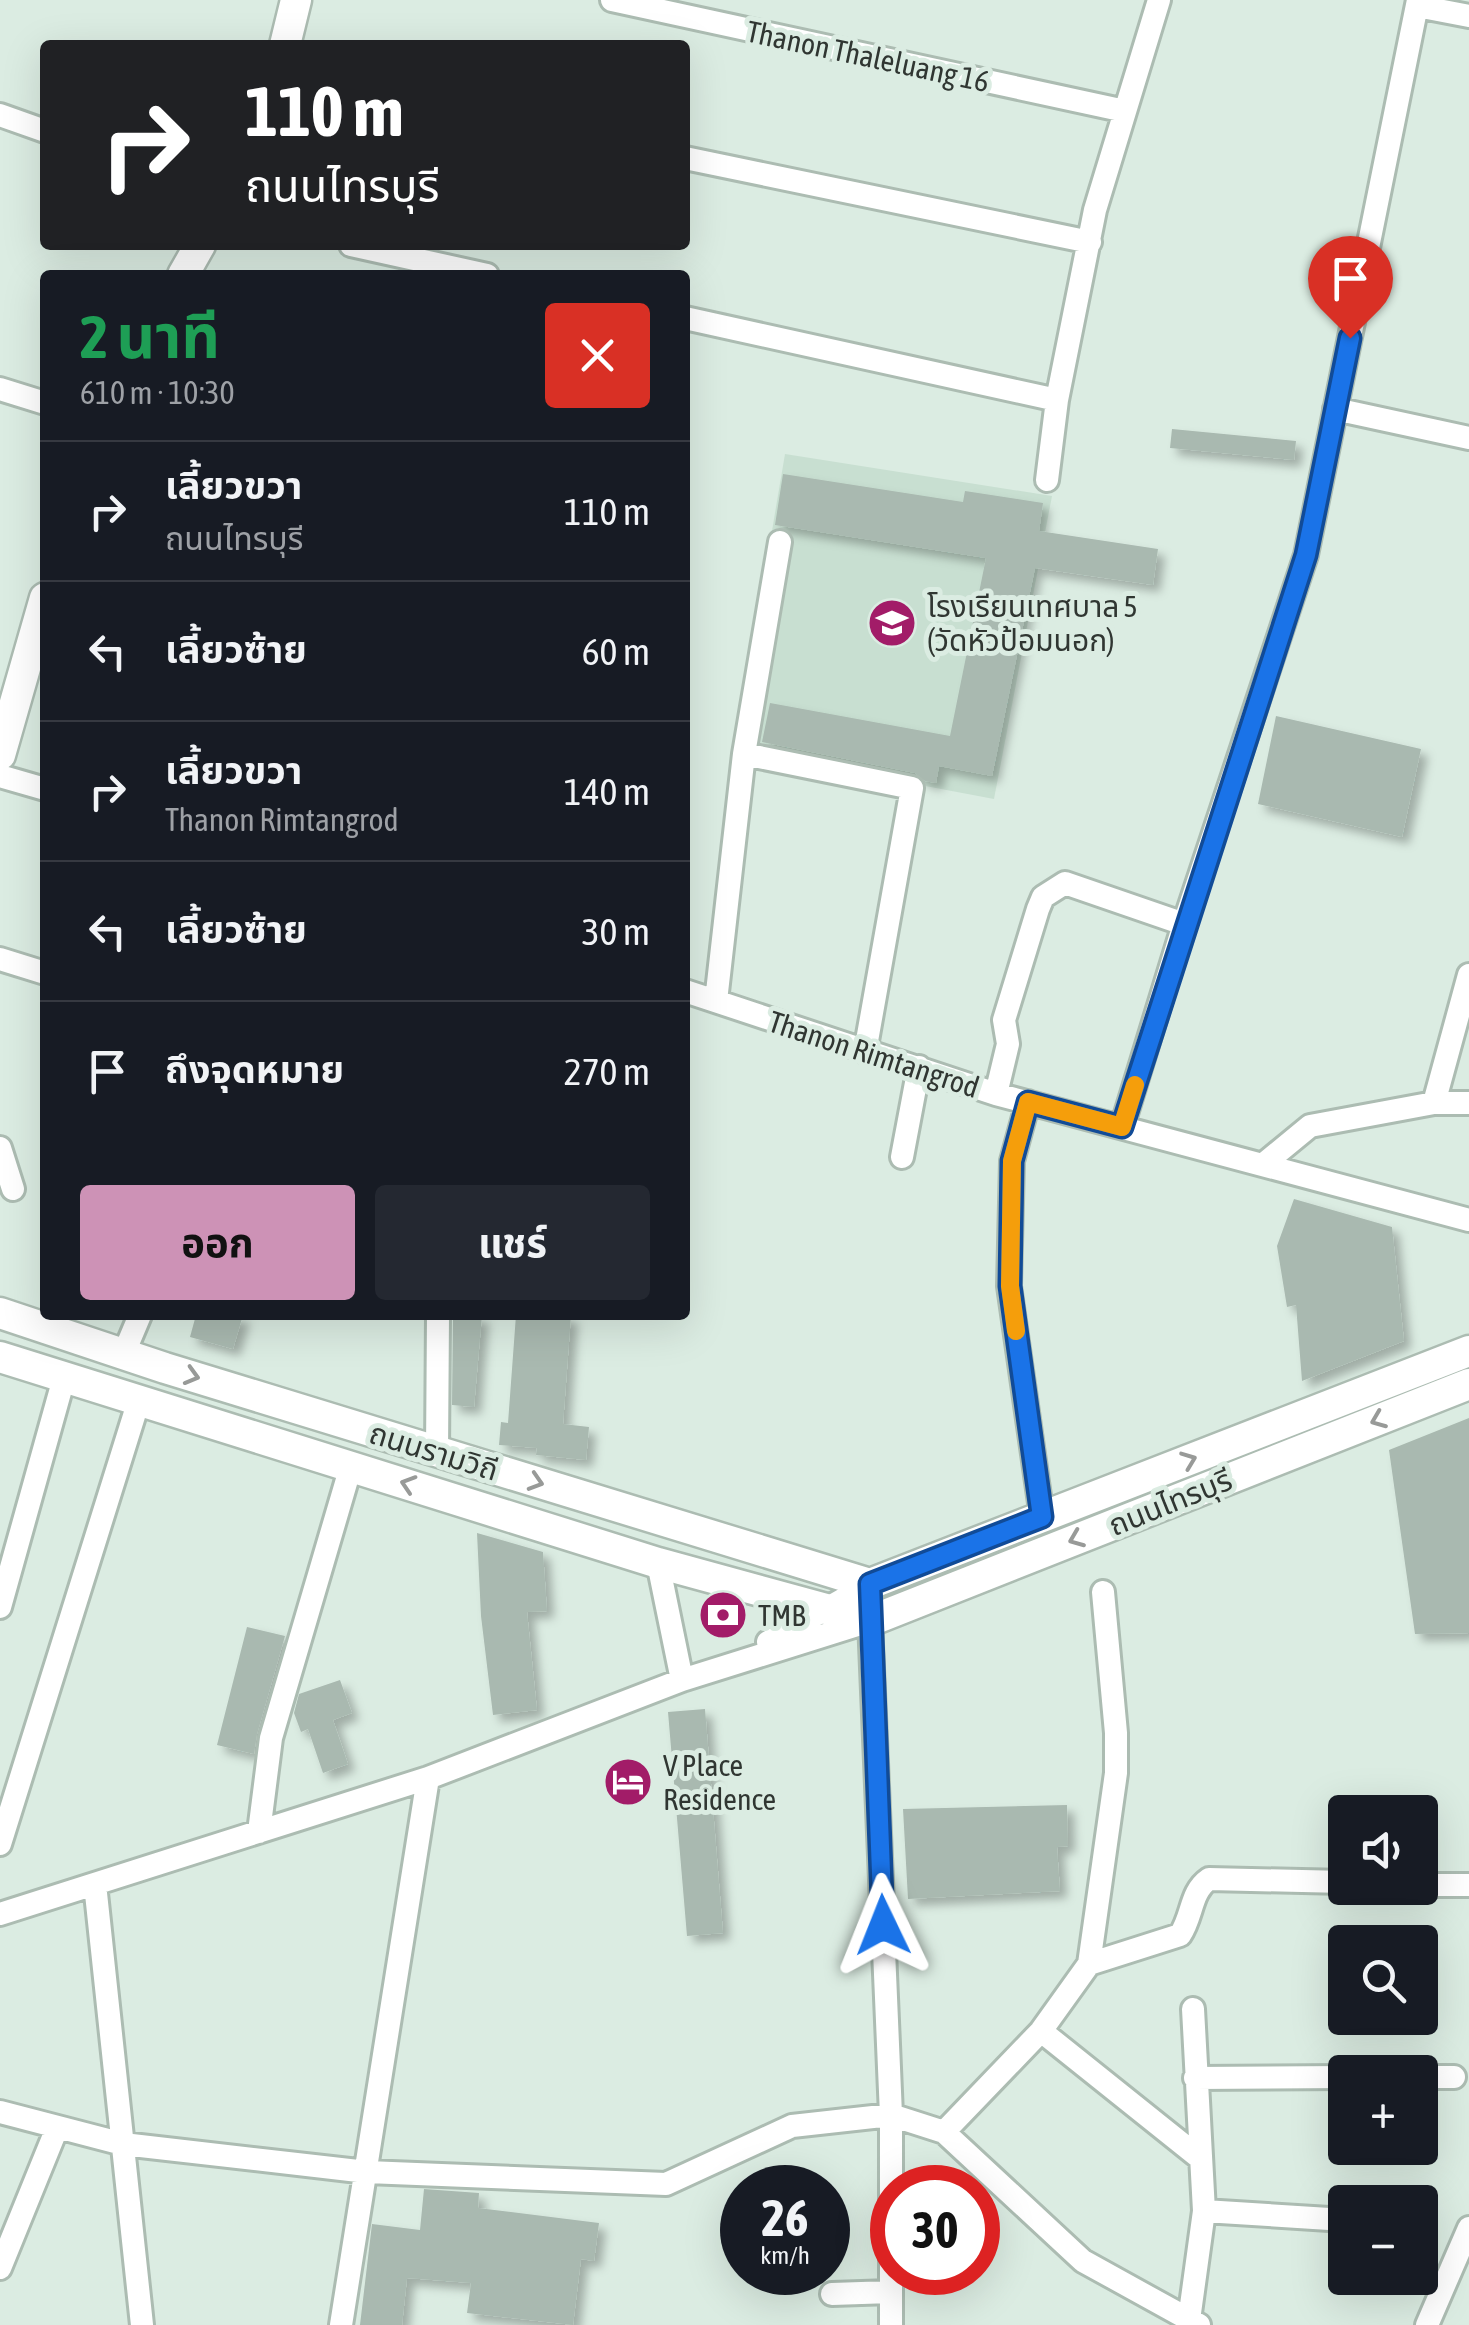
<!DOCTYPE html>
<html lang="th">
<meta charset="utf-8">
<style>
:root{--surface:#171b24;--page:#242831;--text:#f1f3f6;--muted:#9ea1a6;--line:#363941;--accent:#cd92b6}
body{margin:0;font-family:"Asap Condensed","Noto Sans Thai",sans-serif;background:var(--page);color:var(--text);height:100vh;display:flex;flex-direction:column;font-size:38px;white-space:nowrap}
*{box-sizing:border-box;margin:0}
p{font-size:32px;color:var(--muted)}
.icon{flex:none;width:55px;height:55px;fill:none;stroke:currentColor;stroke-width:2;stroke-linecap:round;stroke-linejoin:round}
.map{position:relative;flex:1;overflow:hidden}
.side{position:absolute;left:40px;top:270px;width:650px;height:1050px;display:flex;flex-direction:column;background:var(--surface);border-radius:10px;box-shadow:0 10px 40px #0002}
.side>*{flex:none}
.banner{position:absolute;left:40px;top:40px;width:650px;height:210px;border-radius:10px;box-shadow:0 10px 40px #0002;background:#202124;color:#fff;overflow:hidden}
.tools{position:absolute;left:1328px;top:1795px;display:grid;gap:20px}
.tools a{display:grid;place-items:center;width:110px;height:110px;border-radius:10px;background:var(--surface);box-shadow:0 10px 40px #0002;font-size:50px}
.speed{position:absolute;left:720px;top:2165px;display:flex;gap:20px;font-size:50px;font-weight:700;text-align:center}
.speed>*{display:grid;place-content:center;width:130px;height:130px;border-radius:50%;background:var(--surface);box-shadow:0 10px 40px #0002;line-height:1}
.speed small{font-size:25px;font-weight:400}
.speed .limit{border:15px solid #d22;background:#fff;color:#111}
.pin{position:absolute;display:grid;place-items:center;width:85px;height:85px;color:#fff;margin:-102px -42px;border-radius:50% 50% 50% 0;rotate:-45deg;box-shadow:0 0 10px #0007}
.pin .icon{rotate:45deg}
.me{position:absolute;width:110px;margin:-55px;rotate:358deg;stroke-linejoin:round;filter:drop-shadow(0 0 8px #0008)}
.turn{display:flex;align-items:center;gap:35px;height:210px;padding:0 40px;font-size:45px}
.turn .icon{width:130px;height:130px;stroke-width:2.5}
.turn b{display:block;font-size:70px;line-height:85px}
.round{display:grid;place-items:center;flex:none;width:105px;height:105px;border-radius:10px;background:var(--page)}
.headline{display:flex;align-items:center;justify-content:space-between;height:170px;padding:0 40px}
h1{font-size:60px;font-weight:700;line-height:75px;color:#1e9e55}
.button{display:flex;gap:20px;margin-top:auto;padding:20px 40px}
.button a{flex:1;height:115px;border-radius:10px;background:var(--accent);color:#111;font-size:40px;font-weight:700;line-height:115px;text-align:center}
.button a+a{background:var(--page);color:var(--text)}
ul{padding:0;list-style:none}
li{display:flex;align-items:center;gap:30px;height:140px;padding:0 40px;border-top:2px solid var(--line)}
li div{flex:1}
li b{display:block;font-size:38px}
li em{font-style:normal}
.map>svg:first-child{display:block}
.built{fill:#c8dfd1}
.building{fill:#a9b9b0;filter:url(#shadow)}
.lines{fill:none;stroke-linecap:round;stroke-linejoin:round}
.minor-casing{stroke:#acbcb2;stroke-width:28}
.major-casing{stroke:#acbcb2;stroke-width:35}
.minor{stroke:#fff;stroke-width:22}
.major{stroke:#fff;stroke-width:30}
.oneway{stroke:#989a98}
.route-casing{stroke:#114b97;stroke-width:25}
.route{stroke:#1a73e8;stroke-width:18}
.slow{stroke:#f59e0b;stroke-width:18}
.labels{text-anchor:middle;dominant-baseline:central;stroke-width:10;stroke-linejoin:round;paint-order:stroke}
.street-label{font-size:30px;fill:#303632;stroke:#dbece2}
.poi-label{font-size:30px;fill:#303632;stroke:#dbece2;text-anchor:start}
</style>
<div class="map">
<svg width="1469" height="2325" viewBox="0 0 1469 2325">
<defs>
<filter id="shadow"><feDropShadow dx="7" dy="7" stdDeviation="5" flood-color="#0004"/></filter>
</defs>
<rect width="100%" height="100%" fill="#dbece2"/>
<!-- built -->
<path class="built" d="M 785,454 L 1052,496 L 994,799 L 735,750 Z"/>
<!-- building -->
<path class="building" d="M 1172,429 L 1296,441 L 1294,460 L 1170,448 Z
M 783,474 L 963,502 L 965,491 L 1043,503 L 1039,531 L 1158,549 L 1153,585 L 1035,568 L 992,776 L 939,766 L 936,783 L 925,781 L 915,773 L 762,742 L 770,703 L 950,736 L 986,558 L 775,525 Z
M 1276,716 L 1421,749 L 1402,837 L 1258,804 Z
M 1294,1199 L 1392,1227 L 1404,1341 L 1302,1381 L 1296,1305 L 1287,1307 L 1277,1246 Z
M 196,1315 L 243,1315 L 233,1349 L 190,1337 Z
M 453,1315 L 482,1315 L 474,1407 L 452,1405 Z
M 516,1315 L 571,1315 L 563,1424 L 589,1427 L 586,1460 L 536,1455 L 537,1448 L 499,1445 L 501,1422 L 508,1423 Z
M 1469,1418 L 1469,1633 L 1415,1634 L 1389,1450 Z
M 477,1533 L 543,1552 L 547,1611 L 527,1612 L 537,1710 L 493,1715 L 481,1616 Z
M 247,1627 L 285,1636 L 257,1734 L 254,1754 L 217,1745 Z
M 340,1680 L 352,1713 L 333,1720 L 348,1764 L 323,1773 L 308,1729 L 301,1732 L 294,1713 L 299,1694 Z
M 705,1709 L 723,1933 L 687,1936 L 668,1712 Z
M 1067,1805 L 1068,1846 L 1057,1847 L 1060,1891 L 908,1899 L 903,1809 Z
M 424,2189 L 479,2193 L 478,2208 L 599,2223 L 594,2261 L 581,2259 L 573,2325 L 467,2313 L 471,2283 L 407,2278 L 402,2325 L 360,2325 L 372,2224 L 420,2230 Z"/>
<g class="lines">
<!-- minor casing -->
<g class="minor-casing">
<path id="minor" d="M 612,0 L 1125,111
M 1417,6 L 1469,16
M 0,115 L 45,131
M 685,158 L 1090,242
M 351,245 L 487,275
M 685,318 L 1057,400
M 0,389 L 45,403
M 1335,409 L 1469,438
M 1047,480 L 1057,400 L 1095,210 L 1159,0
M 744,754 L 912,788 L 865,1052
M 0,776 L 45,789
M 0,959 L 45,973
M 685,991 L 996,1094 L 1469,1220
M 716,1001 L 744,754 L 780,542
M 996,1094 L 1008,1044 L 1004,1020 L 1038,909 L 1043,897 L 1065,883 L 1184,924
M 1028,1102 L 1012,1161 L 1009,1286 L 1042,1517
M 1434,1103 L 1469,975
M 1122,1127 L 1184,924 L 1306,555 L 1418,0
M 0,1148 L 13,1189
M 902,1157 L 919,1067
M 1265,1163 L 1310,1126 L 1434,1103 L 1469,1103
M 124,1353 L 140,1315
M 437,1452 L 438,1315
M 658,1563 L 682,1680
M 0,1607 L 64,1378
M 768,1642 L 870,1584
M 259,1832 L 271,1738 L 351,1466
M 0,1844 L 139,1400
M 95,1884 L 142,2325
M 1420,1885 L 1469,1885
M 0,1914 L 428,1778 L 682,1680 L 870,1621 L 891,2115 L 891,2325
M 1089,1964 L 1180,1935 C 1193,1916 1190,1892 1209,1879 L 1345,1882
M 1041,2031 L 1201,2159
M 1420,2077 L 1454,2077
M 1195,2078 L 1345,2077
M 0,2112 L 123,2144 L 367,2172 L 666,2184 L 792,2126 L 891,2115 L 944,2132 L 1083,2261 L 1199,2325
M 944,2132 L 1041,2031 L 1089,1964 L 1116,1773 L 1116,1733 L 1103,1592
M 1204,2211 L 1345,2220
M 0,2268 L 57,2128
M 832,2294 L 891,2292
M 1189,2320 L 1204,2211 L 1193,2009
M 341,2325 L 428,1778
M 1427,2325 L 1469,2228"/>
</g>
<!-- major casing -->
<g class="major-casing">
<path id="major" d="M 285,45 L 296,0
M 183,275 L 200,245
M 0,755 L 45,598
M 0,1313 L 165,1368 L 870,1584
M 0,1357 L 658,1563 L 870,1621
M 870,1584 L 1469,1351
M 870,1621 L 1469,1384"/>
</g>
<!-- minor -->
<use href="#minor" class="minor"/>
<!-- major -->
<use href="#major" class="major"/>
</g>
<!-- one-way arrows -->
<defs><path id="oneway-chevron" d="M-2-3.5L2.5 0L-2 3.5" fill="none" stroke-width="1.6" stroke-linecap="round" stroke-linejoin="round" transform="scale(2.5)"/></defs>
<g class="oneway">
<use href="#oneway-chevron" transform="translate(192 1376) rotate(16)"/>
<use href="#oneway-chevron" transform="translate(1378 1420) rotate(158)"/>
<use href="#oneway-chevron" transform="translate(1189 1460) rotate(-21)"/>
<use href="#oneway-chevron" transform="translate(536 1482) rotate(17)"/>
<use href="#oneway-chevron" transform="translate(408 1484) rotate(-162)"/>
<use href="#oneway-chevron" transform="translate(1076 1539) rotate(158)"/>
</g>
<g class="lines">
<!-- route casing -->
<g class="route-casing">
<path id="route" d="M 883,1925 L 870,1584 L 1042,1517 L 1010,1286 L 1012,1161 L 1028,1102 L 1122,1127 L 1306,555 L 1350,338"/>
</g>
<!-- route -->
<use href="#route" class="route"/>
<!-- slow -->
<path class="slow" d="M 1016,1331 L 1010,1286 L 1012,1161 L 1028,1102 L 1122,1127 L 1135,1085"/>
</g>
<!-- icons -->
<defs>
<g id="school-disc" transform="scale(2.5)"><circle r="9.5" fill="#a21c68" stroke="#dbece2"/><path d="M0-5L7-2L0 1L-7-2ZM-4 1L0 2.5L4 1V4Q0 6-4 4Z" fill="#fff"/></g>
<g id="bank-disc" transform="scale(2.5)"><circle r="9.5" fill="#a21c68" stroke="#dbece2"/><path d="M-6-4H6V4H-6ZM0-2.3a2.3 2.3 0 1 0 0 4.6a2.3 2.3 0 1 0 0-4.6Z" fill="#fff"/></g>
<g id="hotel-disc" transform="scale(2.5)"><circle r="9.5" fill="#a21c68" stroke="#dbece2"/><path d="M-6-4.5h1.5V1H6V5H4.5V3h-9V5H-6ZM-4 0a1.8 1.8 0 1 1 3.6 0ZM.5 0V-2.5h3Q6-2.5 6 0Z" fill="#fff"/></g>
</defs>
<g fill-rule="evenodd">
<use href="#school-disc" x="892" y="623"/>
<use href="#bank-disc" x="723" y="1615"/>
<use href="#hotel-disc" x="628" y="1782"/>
</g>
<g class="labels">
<!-- street labels -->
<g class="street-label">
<text transform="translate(868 56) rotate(12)">Thanon Thaleluang 16</text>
<text transform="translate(874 1054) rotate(18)">Thanon Rimtangrod</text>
<text transform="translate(434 1451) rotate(17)">ถนนรามวิถี</text>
<text transform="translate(1170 1502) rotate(-22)">ถนนไทรบุรี</text>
</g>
<!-- poi labels -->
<g class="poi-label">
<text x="927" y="606">โรงเรียนเทศบาล 5<tspan x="927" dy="34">(วัดหัวป้อมนอก)</tspan></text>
<text x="758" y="1615">TMB</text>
<text x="663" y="1765">V Place<tspan x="663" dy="34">Residence</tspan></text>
</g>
</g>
</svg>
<div class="tools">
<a><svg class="icon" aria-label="sound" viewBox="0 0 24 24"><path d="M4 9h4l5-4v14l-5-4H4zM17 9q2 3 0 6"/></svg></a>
<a><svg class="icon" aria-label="search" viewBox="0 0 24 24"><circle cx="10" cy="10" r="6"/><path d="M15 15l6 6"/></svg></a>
<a>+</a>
<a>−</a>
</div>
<div class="speed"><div>26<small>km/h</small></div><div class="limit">30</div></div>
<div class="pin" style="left:1350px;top:338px;background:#d93025"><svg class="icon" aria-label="arrive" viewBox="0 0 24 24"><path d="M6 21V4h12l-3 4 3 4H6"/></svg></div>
<svg class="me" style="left:883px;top:1925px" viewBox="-20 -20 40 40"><path d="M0-17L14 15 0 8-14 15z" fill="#1a73e8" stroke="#fff" stroke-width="4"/></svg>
<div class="banner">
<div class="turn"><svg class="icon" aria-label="right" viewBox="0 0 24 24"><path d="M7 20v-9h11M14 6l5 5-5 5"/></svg><div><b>110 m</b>ถนนไทรบุรี</div></div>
</div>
<section class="side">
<div class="headline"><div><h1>2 นาที</h1><p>610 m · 10:30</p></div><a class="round" style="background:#d93025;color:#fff"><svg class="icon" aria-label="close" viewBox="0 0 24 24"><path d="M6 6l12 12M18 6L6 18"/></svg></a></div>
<ul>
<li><svg class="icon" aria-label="right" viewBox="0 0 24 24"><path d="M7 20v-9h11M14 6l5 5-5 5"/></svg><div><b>เลี้ยวขวา</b><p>ถนนไทรบุรี</p></div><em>110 m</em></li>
<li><svg class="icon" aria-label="left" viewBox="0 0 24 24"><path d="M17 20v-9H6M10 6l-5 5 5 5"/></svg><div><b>เลี้ยวซ้าย</b></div><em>60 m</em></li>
<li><svg class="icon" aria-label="right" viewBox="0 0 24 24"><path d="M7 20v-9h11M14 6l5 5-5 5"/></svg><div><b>เลี้ยวขวา</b><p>Thanon Rimtangrod</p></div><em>140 m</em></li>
<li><svg class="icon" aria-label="left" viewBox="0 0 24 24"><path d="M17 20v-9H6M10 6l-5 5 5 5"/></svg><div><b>เลี้ยวซ้าย</b></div><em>30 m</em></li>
<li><svg class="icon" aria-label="arrive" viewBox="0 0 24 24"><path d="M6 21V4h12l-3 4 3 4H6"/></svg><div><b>ถึงจุดหมาย</b></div><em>270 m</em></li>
</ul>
<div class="button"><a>ออก</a><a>แชร์</a></div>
</section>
</div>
